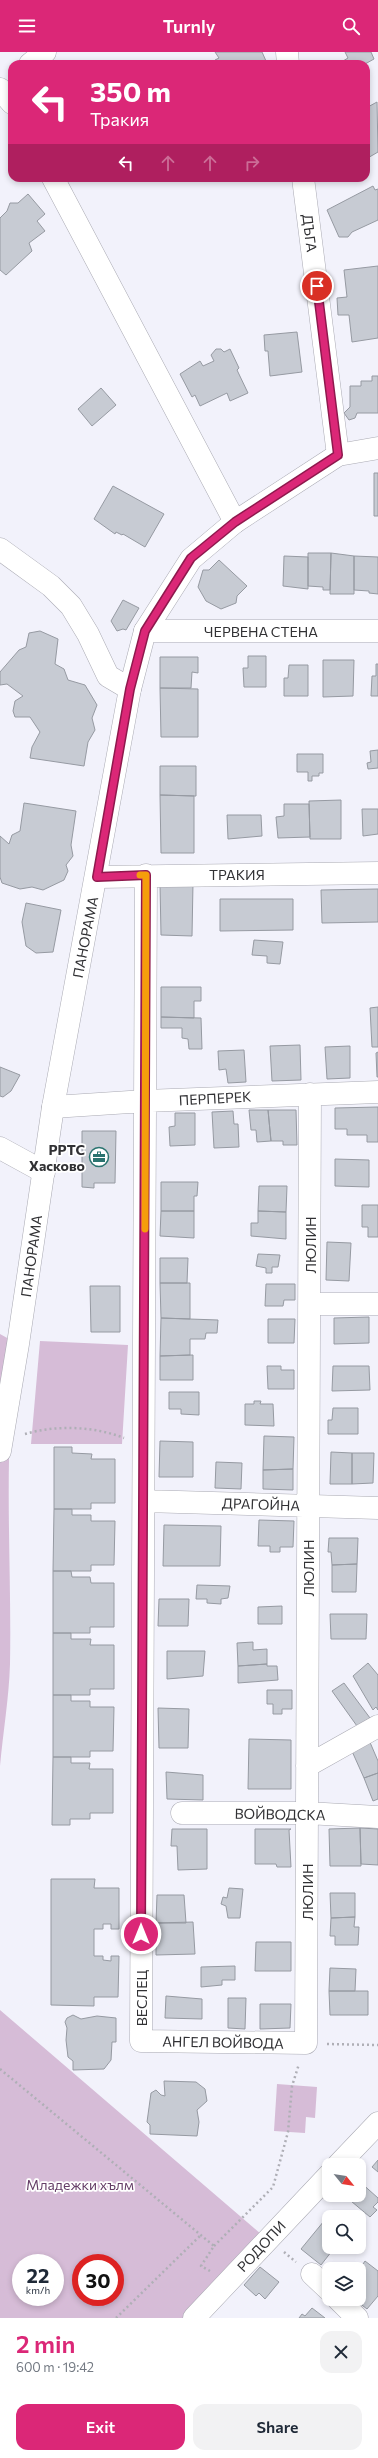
<!DOCTYPE html>
<meta charset="utf-8">
<style>
:root{--surface:#fff;--page:#f2f2f3;--text:#1f2937;--muted:#747a83;--accent:#db2777}
body{margin:0;font-family:Commissioner,sans-serif;background:var(--page);color:var(--text);height:100vh;display:flex;flex-direction:column;font-size:15px;white-space:nowrap}
*{box-sizing:border-box;margin:0}
p{font-size:13px;color:var(--muted)}
.icon{flex:none;width:22px;height:22px;fill:none;stroke:currentColor;stroke-width:2;stroke-linecap:round;stroke-linejoin:round}
.map{position:relative;height:2266px;overflow:hidden}
.panel{display:flex;flex-direction:column;background:var(--surface);flex:1}
.panel>*{flex:none}
.banner{position:absolute;left:8px;top:8px;width:362px;height:122px;border-radius:12px;box-shadow:0 2px 6px #0003;background:#db2777;color:#fff;overflow:hidden}
.needle{width:26px;rotate:120deg}
.fabs{position:absolute;left:322px;top:2106px;display:grid;gap:8px}
.fabs a{display:grid;place-items:center;width:44px;height:44px;border-radius:8px;background:var(--surface);box-shadow:0 2px 6px #0003;font-size:20px}
.speed{position:absolute;left:12px;top:2202px;display:flex;gap:8px;font-size:20px;font-weight:700;text-align:center}
.speed>*{display:grid;place-content:center;width:52px;height:52px;border-radius:50%;background:var(--surface);box-shadow:0 2px 6px #0003;line-height:1}
.speed small{font-size:10px;font-weight:400}
.speed .limit{border:6px solid #d22;background:#fff;color:#111}
.pin{position:absolute;display:grid;place-items:center;width:34px;height:34px;color:#fff;margin:-17px;border:2px solid #fff;border-radius:50%;box-shadow:0 1px 4px #0007}
.me{position:absolute;width:44px;margin:-22px;rotate:0deg;stroke-linejoin:round;filter:drop-shadow(0 0 3px #0008)}
.turn{display:flex;align-items:center;gap:14px;height:84px;padding:0 16px;font-size:18px}
.turn .icon{width:52px;height:52px;stroke-width:2.5}
.turn b{display:block;font-size:28px;line-height:34px}
.lanes{display:flex;align-items:center;height:38px;padding:0 16px;background:#0003;justify-content:center;gap:20px;direction:ltr}
.lanes .off{opacity:.35}
.round{display:grid;place-items:center;flex:none;width:42px;height:42px;border-radius:12px;background:var(--page)}
.overview{display:flex;align-items:center;justify-content:space-between;height:68px;padding:0 16px}
h1{font-size:24px;font-weight:600;line-height:30px;color:var(--accent)}
.action{display:flex;gap:8px;margin-top:auto;padding:8px 16px}
.action a{flex:1;height:46px;border-radius:12px;background:var(--accent);color:#fff;font-size:16px;font-weight:600;line-height:46px;text-align:center}
.action a+a{background:var(--page);color:var(--text)}
header{display:flex;justify-content:space-between;align-items:center;height:52px;padding:0 16px;background:var(--accent);color:#fff;font-size:18px;font-weight:600}
.map>svg:first-child{display:block}
.green{fill:#d6bcd7;fill-rule:evenodd}
.building{fill:#c7cbd3;stroke:#969aa2}
.lines{fill:none;stroke-linecap:round;stroke-linejoin:round}
.street-casing{stroke:#aaaab3;stroke-width:23}
.secondary-casing{stroke:#aaaab3;stroke-width:23}
.path{stroke:#afafb6;stroke-width:2.5;stroke-dasharray:2 3;stroke-linecap:butt}
.street{stroke:#fff;stroke-width:22}
.secondary{stroke:#fff;stroke-width:22}
.route-casing{stroke:#8e194d;stroke-width:10}
.route{stroke:#db2777;stroke-width:7}
.slow{stroke:#f59e0b;stroke-width:7}
.labels{text-anchor:middle;dominant-baseline:central;stroke-width:3.5;stroke-linejoin:round;paint-order:stroke}
.street-label{font-size:14px;fill:#313134;stroke:#fff}
.poi-label{font-size:14px;font-weight:bold;fill:#313134;stroke:#fff;text-anchor:end}
.park-label{font-size:14px;fill:#653e67;stroke:#fff}
</style>
<header><svg class="icon" aria-label="menu" viewBox="0 0 24 24"><path d="M4 6h16M4 12h16M4 18h16"/></svg>Turnly<svg class="icon" aria-label="search" viewBox="0 0 24 24"><circle cx="10" cy="10" r="6"/><path d="M15 15l6 6"/></svg></header>
<div class="map">
<svg width="378" height="2266" viewBox="0 0 378 2266">
<rect width="100%" height="100%" fill="#f2f2fb"/>
<!-- green -->
<path class="green" d="M 0,1282 L 18,1292 C 2,1398 12,1506 10,1612 C 9,1646 3,1680 0,1714 Z
M 40,1289 L 128,1293 L 122,1392 L 31,1392 Z
M 0,1958 L 268,2188 L 194,2266 L 0,2266 ZM 21,2211 L 55,2211 L 55,2245 L 21,2245 ZM 81,2211 L 115,2211 L 115,2245 L 81,2245 Z
M 277,2032 L 317,2035 L 315,2066 L 306,2065 L 305,2081 L 274,2079 Z"/>
<!-- building -->
<path class="building" d="M 215,0 L 262,0 L 266,9 L 259,12 L 217,12 L 215,8 L 219,6 Z
M 345,0 L 371,0 L 374,7 L 365,12 L 338,12 L 348,6 Z
M 377,50 L 378,100 L 366,107 L 366,56 Z
M 373,134 L 375,138 L 378,137 L 378,168 L 352,180 L 348,185 L 339,185 L 327,158 Z
M 28,142 L 45,162 L 37,169 L 45,179 L 29,191 L 32,199 L 6,223 L 0,218 L 0,166 L 7,159 L 10,151 L 18,151 Z
M 378,214 L 378,286 L 352,290 L 349,263 L 338,263 L 337,246 L 347,245 L 344,218 Z
M 297,280 L 302,320 L 270,324 L 268,299 L 265,299 L 264,283 Z
M 216,297 L 221,297 L 224,300 L 230,297 L 239,316 L 237,318 L 248,341 L 230,349 L 227,341 L 200,354 L 195,343 L 192,345 L 180,322 L 200,309 L 203,314 L 214,309 L 211,303 Z
M 372,324 L 378,324 L 378,361 L 357,361 L 355,366 L 349,368 L 344,361 L 350,355 L 350,334 L 361,334 L 361,329 L 372,329 Z
M 101,336 L 116,353 L 92,374 L 78,357 Z
M 374,421 L 378,421 L 378,464 L 374,464 Z
M 113,434 L 164,462 L 145,495 L 123,482 L 122,483 L 116,480 L 115,482 L 94,467 Z
M 308,501 L 331,501 L 330,538 L 323,538 L 323,535 L 308,534 Z
M 331,501 L 354,504 L 354,542 L 330,542 Z
M 284,504 L 308,505 L 308,537 L 283,534 Z
M 354,504 L 378,505 L 378,542 L 369,541 L 369,539 L 354,538 Z
M 219,508 L 247,534 L 237,544 L 236,551 L 221,557 L 206,549 L 198,535 L 203,518 L 209,518 Z
M 123,548 L 139,556 L 126,578 L 123,577 L 117,579 L 111,569 Z
M 40,579 L 58,587 L 55,612 L 64,617 L 68,628 L 85,633 L 97,653 L 92,666 L 95,678 L 88,690 L 84,714 L 30,706 L 32,695 L 40,680 L 30,665 L 15,665 L 13,659 L 15,649 L 23,644 L 7,632 L 0,633 L 0,620 L 19,598 L 26,595 L 29,581 Z
M 248,604 L 266,604 L 266,635 L 244,635 L 243,616 L 248,616 Z
M 160,605 L 198,605 L 198,621 L 192,620 L 191,636 L 160,636 Z
M 323,608 L 354,608 L 353,644 L 323,645 Z
M 376,612 L 378,612 L 378,644 L 371,644 L 372,624 L 376,624 Z
M 289,613 L 308,613 L 308,644 L 284,644 L 284,626 L 288,626 Z
M 160,636 L 198,637 L 198,685 L 161,685 Z
M 378,698 L 378,716 L 368,717 L 367,711 L 371,710 L 370,699 Z
M 297,702 L 323,702 L 323,721 L 319,721 L 319,724 L 312,724 L 312,729 L 308,729 L 308,720 L 297,720 Z
M 160,714 L 196,714 L 196,744 L 160,743 Z
M 160,743 L 194,744 L 194,801 L 161,801 Z
M 341,748 L 341,787 L 310,787 L 309,749 Z
M 24,751 L 76,759 L 71,793 L 73,804 L 66,813 L 68,819 L 64,828 L 43,838 L 32,835 L 20,837 L 2,831 L 0,825 L 0,784 L 9,792 L 12,783 L 20,779 Z
M 284,752 L 309,752 L 310,785 L 278,786 L 276,765 L 284,764 Z
M 362,757 L 378,757 L 378,782 L 363,784 Z
M 227,763 L 261,763 L 262,784 L 228,787 Z
M 193,831 L 192,884 L 161,883 L 160,832 Z
M 378,837 L 378,870 L 322,871 L 321,838 Z
M 220,847 L 293,847 L 293,878 L 220,879 Z
M 26,851 L 61,858 L 53,900 L 36,901 L 26,894 L 22,870 Z
M 254,888 L 283,890 L 280,912 L 267,911 L 267,904 L 252,903 Z
M 161,935 L 201,935 L 201,949 L 194,949 L 194,966 L 161,965 Z
M 378,955 L 378,995 L 372,995 L 370,956 Z
M 161,965 L 201,966 L 202,997 L 189,997 L 188,987 L 182,986 L 182,976 L 161,976 Z
M 300,993 L 301,1028 L 272,1029 L 270,994 Z
M 350,994 L 350,1026 L 327,1027 L 325,995 Z
M 244,998 L 246,1030 L 228,1031 L 226,1017 L 219,1018 L 218,999 Z
M 378,1000 L 378,1025 L 377,1025 L 376,1001 Z
M 0,1015 L 20,1023 L 11,1039 L 3,1045 L 0,1044 Z
M 378,1055 L 378,1090 L 367,1090 L 367,1083 L 347,1083 L 347,1077 L 335,1077 L 335,1056 Z
M 249,1058 L 268,1058 L 271,1089 L 257,1090 L 256,1078 L 251,1078 Z
M 268,1058 L 296,1058 L 297,1093 L 283,1093 L 283,1089 L 271,1089 Z
M 233,1059 L 234,1072 L 238,1072 L 239,1095 L 214,1096 L 212,1060 Z
M 175,1061 L 195,1061 L 195,1093 L 170,1094 L 169,1075 L 175,1074 Z
M 82,1079 L 116,1079 L 115,1131 L 94,1131 L 94,1136 L 82,1135 Z
M 335,1107 L 369,1108 L 369,1135 L 335,1134 Z
M 161,1130 L 198,1130 L 197,1144 L 194,1144 L 194,1159 L 161,1159 Z
M 259,1134 L 287,1134 L 286,1160 L 258,1159 Z
M 362,1153 L 378,1153 L 378,1185 L 368,1185 L 368,1175 L 362,1175 Z
M 161,1159 L 194,1159 L 194,1186 L 160,1184 Z
M 258,1159 L 286,1160 L 286,1187 L 251,1184 L 251,1171 L 258,1171 Z
M 327,1190 L 351,1191 L 349,1229 L 326,1228 Z
M 258,1202 L 280,1203 L 278,1215 L 272,1215 L 272,1221 L 266,1221 L 266,1216 L 256,1214 Z
M 160,1206 L 188,1206 L 187,1231 L 160,1231 Z
M 160,1231 L 190,1231 L 190,1267 L 161,1266 Z
M 266,1232 L 295,1232 L 295,1248 L 284,1248 L 283,1254 L 265,1254 Z
M 90,1234 L 120,1234 L 120,1280 L 91,1280 Z
M 369,1265 L 369,1291 L 334,1292 L 334,1266 Z
M 161,1266 L 218,1268 L 217,1281 L 206,1281 L 205,1287 L 190,1287 L 190,1303 L 160,1304 Z
M 268,1267 L 295,1267 L 294,1291 L 268,1291 Z
M 193,1303 L 193,1328 L 160,1328 L 160,1304 Z
M 267,1314 L 281,1314 L 281,1318 L 294,1318 L 294,1337 L 268,1337 Z
M 333,1314 L 369,1314 L 370,1338 L 332,1339 Z
M 169,1340 L 199,1340 L 199,1363 L 181,1362 L 181,1357 L 169,1357 Z
M 254,1349 L 261,1349 L 260,1352 L 273,1352 L 274,1374 L 245,1373 L 245,1352 L 254,1352 Z
M 333,1356 L 358,1356 L 358,1382 L 328,1382 L 328,1368 L 332,1368 Z
M 264,1384 L 294,1385 L 293,1417 L 263,1418 Z
M 160,1389 L 193,1390 L 193,1425 L 159,1425 Z
M 54,1395 L 72,1395 L 72,1401 L 92,1402 L 91,1407 L 115,1407 L 115,1451 L 91,1451 L 91,1457 L 54,1457 Z
M 331,1400 L 352,1401 L 352,1432 L 330,1432 Z
M 352,1401 L 374,1401 L 373,1431 L 352,1432 Z
M 216,1410 L 242,1411 L 241,1437 L 215,1436 Z
M 293,1417 L 293,1438 L 263,1437 L 263,1418 Z
M 54,1457 L 72,1457 L 72,1463 L 91,1463 L 91,1469 L 115,1469 L 114,1513 L 91,1513 L 91,1519 L 53,1519 Z
M 259,1468 L 294,1469 L 293,1495 L 280,1495 L 280,1500 L 270,1500 L 270,1494 L 258,1494 Z
M 164,1473 L 221,1474 L 220,1514 L 163,1514 Z
M 329,1486 L 358,1486 L 357,1512 L 332,1513 L 331,1500 L 328,1500 Z
M 357,1512 L 356,1540 L 332,1540 L 332,1513 Z
M 53,1519 L 71,1519 L 72,1525 L 90,1525 L 91,1531 L 114,1531 L 114,1575 L 90,1575 L 90,1581 L 53,1581 Z
M 197,1533 L 230,1534 L 228,1546 L 221,1547 L 221,1552 L 207,1551 L 207,1547 L 196,1547 Z
M 159,1547 L 189,1547 L 188,1574 L 158,1574 Z
M 282,1554 L 282,1572 L 258,1572 L 258,1555 Z
M 330,1562 L 367,1562 L 366,1587 L 331,1587 Z
M 53,1581 L 71,1581 L 71,1587 L 91,1587 L 90,1593 L 114,1593 L 114,1637 L 90,1637 L 90,1643 L 53,1643 Z
M 253,1590 L 253,1598 L 267,1597 L 267,1612 L 238,1614 L 237,1591 Z
M 167,1599 L 205,1599 L 203,1624 L 167,1627 Z
M 368,1611 L 378,1623 L 378,1658 L 376,1655 L 373,1658 L 353,1624 Z
M 267,1612 L 267,1614 L 277,1614 L 278,1628 L 238,1631 L 238,1614 Z
M 344,1631 L 370,1666 L 357,1674 L 332,1639 Z
M 267,1638 L 292,1638 L 292,1657 L 282,1657 L 282,1662 L 273,1662 L 273,1652 L 267,1652 Z
M 53,1643 L 71,1643 L 71,1649 L 90,1649 L 90,1655 L 114,1655 L 113,1699 L 90,1699 L 90,1705 L 53,1705 Z
M 158,1656 L 189,1657 L 188,1696 L 159,1696 Z
M 249,1687 L 291,1688 L 291,1737 L 248,1737 Z
M 369,1688 L 378,1709 L 378,1721 L 364,1726 L 351,1697 Z
M 53,1705 L 71,1705 L 71,1711 L 90,1711 L 89,1717 L 113,1717 L 113,1761 L 90,1761 L 90,1767 L 70,1767 L 70,1773 L 52,1773 Z
M 166,1720 L 203,1723 L 203,1748 L 167,1747 Z
M 378,1721 L 378,1747 L 373,1749 L 364,1726 Z
M 360,1776 L 361,1814 L 330,1814 L 329,1777 Z
M 360,1776 L 378,1777 L 378,1813 L 361,1812 Z
M 172,1777 L 207,1777 L 207,1817 L 178,1818 L 177,1794 L 171,1794 Z
M 255,1777 L 291,1777 L 289,1778 L 291,1815 L 277,1815 L 276,1812 L 255,1812 Z
M 51,1827 L 95,1827 L 94,1836 L 119,1836 L 119,1877 L 111,1877 L 111,1872 L 103,1872 L 103,1877 L 94,1877 L 94,1904 L 103,1904 L 103,1908 L 111,1909 L 111,1904 L 119,1904 L 118,1945 L 94,1945 L 94,1954 L 51,1953 Z
M 229,1836 L 243,1837 L 240,1866 L 228,1866 L 226,1854 L 221,1852 L 223,1845 L 227,1846 Z
M 330,1841 L 355,1841 L 355,1865 L 331,1866 Z
M 157,1843 L 184,1843 L 186,1871 L 156,1871 Z
M 355,1865 L 354,1875 L 359,1875 L 358,1893 L 335,1893 L 335,1884 L 330,1884 L 331,1866 Z
M 193,1870 L 195,1902 L 156,1903 L 156,1871 Z
M 256,1890 L 291,1890 L 291,1919 L 255,1919 Z
M 235,1914 L 235,1928 L 222,1928 L 222,1933 L 201,1935 L 201,1915 Z
M 330,1916 L 356,1917 L 355,1939 L 329,1939 Z
M 329,1939 L 368,1939 L 368,1963 L 330,1963 Z
M 166,1944 L 202,1947 L 202,1967 L 165,1966 Z
M 228,1946 L 246,1946 L 245,1977 L 228,1976 Z
M 260,1952 L 291,1952 L 290,1976 L 260,1977 Z
M 73,1963 L 81,1967 L 97,1964 L 116,1966 L 116,1990 L 112,1990 L 111,2008 L 104,2017 L 73,2018 L 73,2009 L 68,2005 L 66,1988 L 67,1976 L 65,1970 L 67,1966 Z
M 164,2029 L 196,2030 L 205,2037 L 207,2049 L 197,2058 L 199,2070 L 197,2084 L 150,2082 L 150,2073 L 147,2070 L 151,2041 L 156,2038 L 161,2043 L 165,2044 Z
M 378,2108 L 378,2120 L 372,2115 Z
M 359,2129 L 378,2146 L 378,2150 L 373,2155 L 377,2158 L 370,2165 L 345,2144 L 359,2143 Z
M 324,2169 L 329,2173 L 329,2195 L 335,2195 L 321,2213 L 301,2197 Z
M 365,2209 L 378,2219 L 378,2244 L 367,2257 L 354,2247 L 359,2247 L 359,2218 Z
M 260,2215 L 279,2230 L 265,2247 L 259,2241 L 256,2244 L 244,2233 Z
M 312,2256 L 325,2266 L 299,2266 L 302,2262 L 305,2264 Z"/>
<g class="lines">
<!-- street casing -->
<g class="street-casing">
<path id="street" d="M 287,0 L 288,12
M 30,12 L 45,0
M 0,37 L 12,51
M 53,126 L 235,470
M 303,126 L 338,403
M 0,497 L 51,534 L 71,554 L 88,582 L 108,624 L 130,637
M 145,579 L 378,579
M 146,823 L 141,1989 L 306,1991 L 310,1042
M 97,825 L 378,821
M 53,1055 L 145,1049 L 378,1040
M 0,1096 L 44,1120
M 310,1252 L 378,1252
M 144,1449 L 378,1456
M 307,1714 L 378,1674
M 182,1761 L 307,1761 L 378,1765
M 338,2113 L 378,2071
M 312,2222 L 329,2238
M 338,2247 L 357,2266
M 194,2266 L 329,2123"/>
</g>
<!-- secondary casing -->
<g class="secondary-casing">
<path id="secondary" d="M 0,1399 L 18,1292 L 53,1055 L 130,637 L 145,579 L 191,507 L 235,470 L 338,403 L 378,396"/>
</g>
<!-- path -->
<path class="path" d="M 25,1382 C 55,1373 94,1374 124,1386
M 327,1992 L 378,1993
M 0,2017 L 214,2194 L 201,2214 L 210,2219
M 214,2194 L 273,2135 L 288,2080 L 292,2034 L 299,2012
M 284,2200 L 296,2210
M 116,2266 L 201,2183"/>
<!-- street -->
<use href="#street" class="street"/>
<!-- secondary -->
<use href="#secondary" class="secondary"/>
</g>
<g class="lines">
<!-- route casing -->
<g class="route-casing">
<path id="route" d="M 141,1882 L 146,823 L 97,825 L 130,637 L 145,579 L 191,506 L 235,470 L 338,403 L 317,234"/>
</g>
<!-- route -->
<use href="#route" class="route"/>
<!-- slow -->
<path class="slow" d="M 140,823 L 146,823 L 145,1177"/>
</g>
<!-- icons -->
<defs>
<g id="office-ring" transform="scale(1)"><circle r="9.5" fill="#fff" stroke="#2b7470" stroke-width="1.5"/><path d="M-6-3h4V-5.5h4V-3h4V5H-6ZM-1-4.5V-3h2v-1.5ZM-6 0V1H6V0Z" fill="#2b7470"/></g>
</defs>
<g fill-rule="evenodd">
<use href="#office-ring" x="99" y="1105"/>
</g>
<g class="labels">
<!-- street labels -->
<g class="street-label">
<text transform="translate(310 181) rotate(83)">ДЪГА</text>
<text x="261" y="579">ЧЕРВЕНА СТЕНА</text>
<text x="237" y="822">ТРАКИЯ</text>
<text transform="translate(85 885) rotate(-79)">ПАНОРАМА</text>
<text transform="translate(215 1046) rotate(-3)">ПЕРПЕРЕК</text>
<text transform="translate(310 1193) rotate(-90)">ЛЮЛИН</text>
<text transform="translate(31 1204) rotate(-82)">ПАНОРАМА</text>
<text transform="translate(261 1452) rotate(2)">ДРАГОЙНА</text>
<text transform="translate(308 1516) rotate(-90)">ЛЮЛИН</text>
<text transform="translate(280 1762) rotate(1)">ВОЙВОДСКА</text>
<text transform="translate(307 1840) rotate(-90)">ЛЮЛИН</text>
<text transform="translate(141 1946) rotate(-90)">ВЕСЛЕЦ</text>
<text transform="translate(223 1990) rotate(1)">АНГЕЛ ВОЙВОДА</text>
<text transform="translate(261 2194) rotate(-47)">РОДОПИ</text>
</g>
<!-- poi labels -->
<g class="poi-label">
<text x="85" y="1097">РРТС<tspan x="85" dy="16">Хасково</tspan></text>
</g>
<!-- park labels -->
<g class="park-label">
<text x="80" y="2132">Младежки хълм</text>
</g>
</g>
</svg>
<div class="fabs">
<a><svg class="needle" viewBox="-14 -14 28 28"><path d="M0-13l5 13h-10z" fill="#e53935"/><path d="M0 13l5-13h-10z" fill="#747a83"/></svg></a>
<a><svg class="icon" aria-label="search" viewBox="0 0 24 24"><circle cx="10" cy="10" r="6"/><path d="M15 15l6 6"/></svg></a>
<a><svg class="icon" aria-label="layers" viewBox="0 0 24 24"><path d="M12 4l9 5-9 5-9-5zM3 14l9 5 9-5"/></svg></a>
</div>
<div class="speed"><div>22<small>km/h</small></div><div class="limit">30</div></div>
<div class="pin" style="left:317px;top:234px;background:#d93025"><svg class="icon" aria-label="arrive" viewBox="0 0 24 24"><path d="M6 21V4h12l-3 4 3 4H6"/></svg></div>
<svg class="me" style="left:141px;top:1882px" viewBox="-20 -20 40 40"><circle r="17" fill="#db2777" stroke="#fff" stroke-width="3"/><path d="M0-11L8 9 0 5-8 9z" fill="#fff"/></svg>
<div class="banner">
<div class="turn"><svg class="icon" aria-label="left" viewBox="0 0 24 24"><path d="M17 20v-9H6M10 6l-5 5 5 5"/></svg><div><b>350 m</b>Тракия</div></div>
<div class="lanes"><svg class="icon" aria-label="left" viewBox="0 0 24 24"><path d="M17 20v-9H6M10 6l-5 5 5 5"/></svg><svg class="icon off" aria-label="ahead" viewBox="0 0 24 24"><path d="M12 20V5M6 11l6-6 6 6"/></svg><svg class="icon off" aria-label="ahead" viewBox="0 0 24 24"><path d="M12 20V5M6 11l6-6 6 6"/></svg><svg class="icon off" aria-label="right" viewBox="0 0 24 24"><path d="M7 20v-9h11M14 6l5 5-5 5"/></svg></div>
</div>
</div>
<section class="panel">
<div class="overview"><div><h1>2 min</h1><p>600 m · 19:42</p></div><a class="round"><svg class="icon" aria-label="close" viewBox="0 0 24 24"><path d="M6 6l12 12M18 6L6 18"/></svg></a></div>
<div class="action"><a>Exit</a><a>Share</a></div>
</section>
